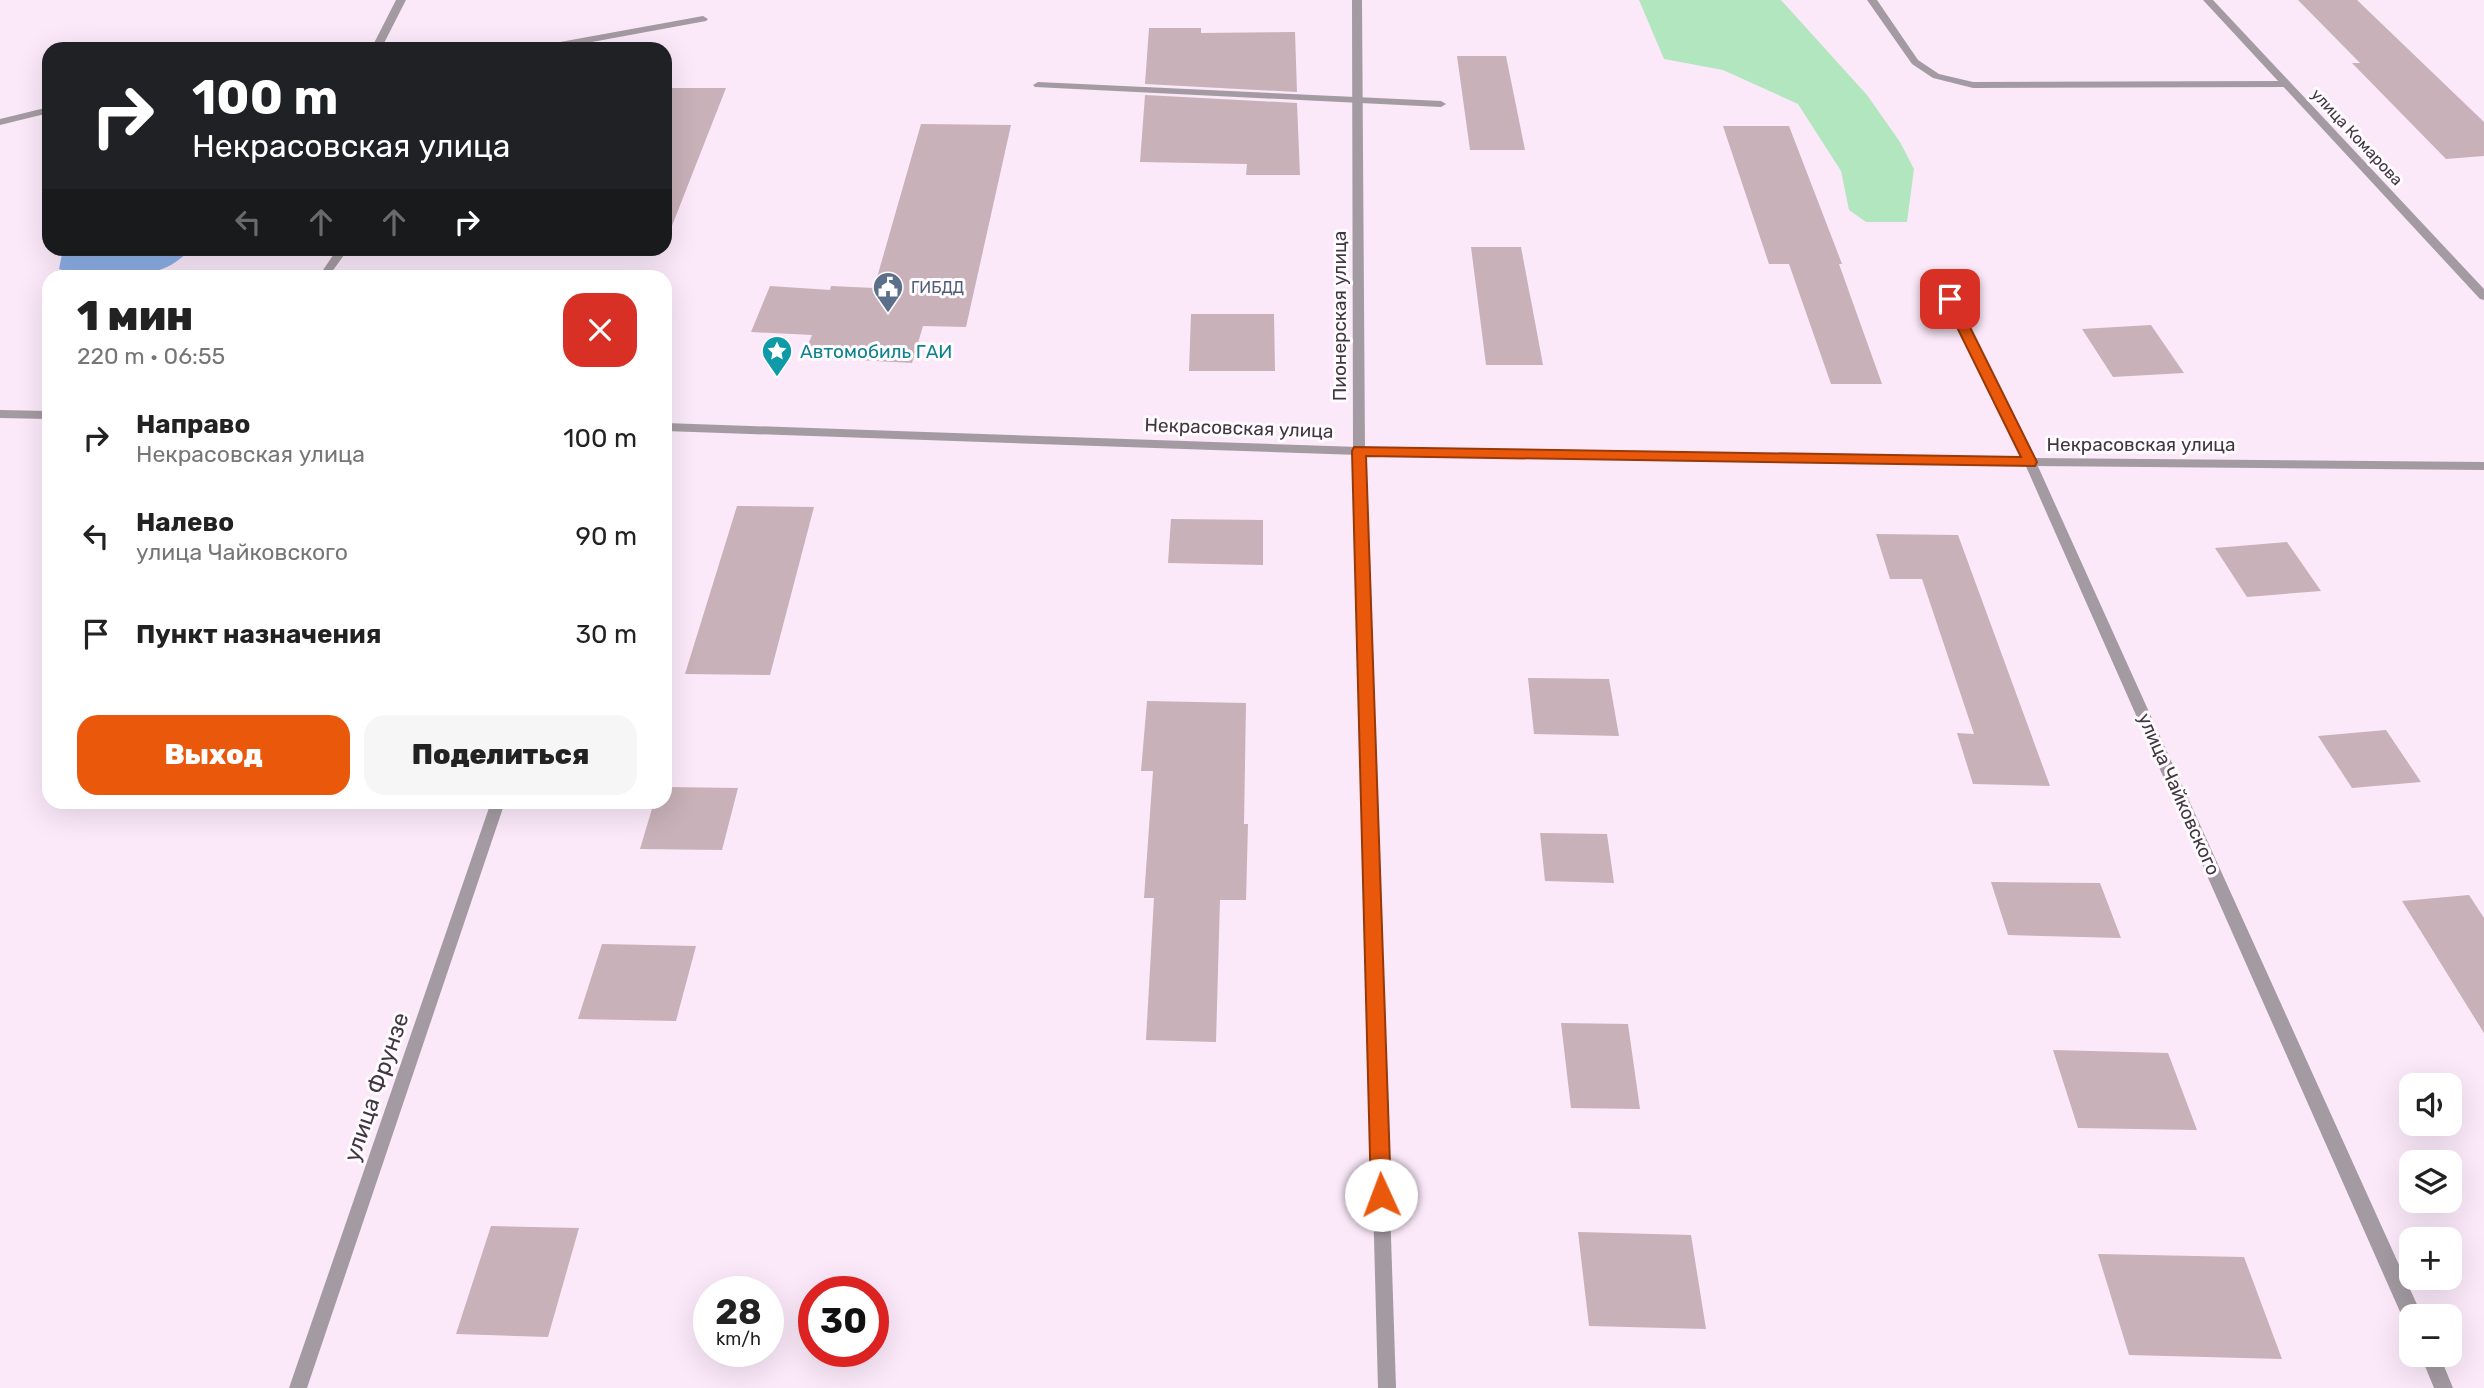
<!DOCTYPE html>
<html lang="ru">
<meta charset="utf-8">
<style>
:root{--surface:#fff;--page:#f6f6f6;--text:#222;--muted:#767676;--accent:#ea580c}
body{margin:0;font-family:Rubik,sans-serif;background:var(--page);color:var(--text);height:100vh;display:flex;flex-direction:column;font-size:26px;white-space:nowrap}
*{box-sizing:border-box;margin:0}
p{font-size:23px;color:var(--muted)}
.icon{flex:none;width:38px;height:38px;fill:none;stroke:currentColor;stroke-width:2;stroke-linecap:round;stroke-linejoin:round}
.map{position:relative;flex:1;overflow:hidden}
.panel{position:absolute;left:42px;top:270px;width:630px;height:539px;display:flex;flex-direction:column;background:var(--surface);border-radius:21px;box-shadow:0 7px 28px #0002}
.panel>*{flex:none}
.hud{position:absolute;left:42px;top:42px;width:630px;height:214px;border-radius:21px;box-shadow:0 7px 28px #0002;background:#202124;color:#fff;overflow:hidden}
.tools{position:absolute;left:2399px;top:1073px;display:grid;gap:14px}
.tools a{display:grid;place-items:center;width:63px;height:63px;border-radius:14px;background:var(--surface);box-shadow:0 7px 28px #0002;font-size:35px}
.speed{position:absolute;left:693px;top:1276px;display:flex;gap:14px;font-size:35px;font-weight:700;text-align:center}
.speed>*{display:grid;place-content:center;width:91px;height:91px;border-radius:50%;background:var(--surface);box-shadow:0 7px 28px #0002;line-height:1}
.speed small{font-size:18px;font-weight:400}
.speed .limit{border:10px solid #d22;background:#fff;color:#111}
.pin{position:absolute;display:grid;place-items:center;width:60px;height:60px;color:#fff;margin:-30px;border-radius:14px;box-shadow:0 4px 10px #0006}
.me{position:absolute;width:77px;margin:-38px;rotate:358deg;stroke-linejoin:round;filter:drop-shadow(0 0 5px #0008)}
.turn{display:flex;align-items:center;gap:24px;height:147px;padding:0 35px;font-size:32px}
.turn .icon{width:91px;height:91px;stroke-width:2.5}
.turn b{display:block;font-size:49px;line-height:60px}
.lanes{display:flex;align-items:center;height:66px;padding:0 35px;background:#0003;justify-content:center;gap:35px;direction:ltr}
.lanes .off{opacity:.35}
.round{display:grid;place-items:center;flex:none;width:74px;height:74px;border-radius:21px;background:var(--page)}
.overview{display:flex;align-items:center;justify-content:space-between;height:119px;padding:0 35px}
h1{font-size:42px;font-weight:800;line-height:52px}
.primary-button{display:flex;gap:14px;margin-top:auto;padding:14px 35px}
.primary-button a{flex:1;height:80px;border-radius:21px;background:var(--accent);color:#fff;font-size:28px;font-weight:800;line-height:80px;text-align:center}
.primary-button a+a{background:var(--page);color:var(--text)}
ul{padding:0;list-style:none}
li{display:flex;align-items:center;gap:21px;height:98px;padding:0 35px}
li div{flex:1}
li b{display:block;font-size:26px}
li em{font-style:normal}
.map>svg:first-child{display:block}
.green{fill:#b1e6be}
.water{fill:#8caee6}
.building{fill:#c8b1b8}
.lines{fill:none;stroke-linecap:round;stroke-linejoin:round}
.service{fill:#a39ba1;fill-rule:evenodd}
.minor{fill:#a39ba1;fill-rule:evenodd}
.tertiary{fill:#a39ba1;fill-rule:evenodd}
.route{fill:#ea580c;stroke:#983908;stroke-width:2}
.labels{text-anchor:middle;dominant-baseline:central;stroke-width:6;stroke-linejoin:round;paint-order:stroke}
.far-street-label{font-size:16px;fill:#3f383e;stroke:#fffbff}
.far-service-label{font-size:16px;fill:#4e5e75;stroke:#fffbff;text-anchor:start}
.street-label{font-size:19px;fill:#3f383e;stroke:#fffbff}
.culture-label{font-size:19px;fill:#0d838f;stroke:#fffbff;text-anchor:start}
.near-street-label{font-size:23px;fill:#3f383e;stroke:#fffbff}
</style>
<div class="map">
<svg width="2484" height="1388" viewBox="0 0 2484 1388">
<rect width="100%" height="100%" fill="#fbe9f9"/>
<!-- green -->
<path class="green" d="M 1639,0 L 1781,0 L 1867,95 L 1900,142 L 1914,169 L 1907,222 L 1866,222 L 1849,210 L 1841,171 L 1798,104 L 1723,70 L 1664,59 Z"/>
<!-- water -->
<path class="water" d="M 63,249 L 63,248 L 194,249 C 185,254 176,263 167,267 C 135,281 91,281 59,269 Z"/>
<!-- building -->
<path class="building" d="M 2298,0 L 2357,0 L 2484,122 L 2484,156 L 2446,159 L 2352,63 L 2360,63 Z
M 1149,28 L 1201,28 L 1201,33 L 1295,32 L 1297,92 L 1145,84 Z
M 1457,56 L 1506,56 L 1525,150 L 1470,150 Z
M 665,88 L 726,88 L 668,236 L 665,236 Z
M 1145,95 L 1297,103 L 1300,175 L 1246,175 L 1247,164 L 1140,162 Z
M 921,124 L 1011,125 L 966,327 L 923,326 L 912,363 L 803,357 L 812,335 L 751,332 L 770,286 L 830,290 L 831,286 L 874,288 Z
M 1723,126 L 1789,126 L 1842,264 L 1839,264 L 1882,384 L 1831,384 L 1789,264 L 1769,264 Z
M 1471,247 L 1521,247 L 1543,365 L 1486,365 Z
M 1191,314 L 1274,314 L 1275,371 L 1189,371 Z
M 2151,325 L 2184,373 L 2113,377 L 2082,329 Z
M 737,506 L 814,507 L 770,675 L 685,674 Z
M 1171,519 L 1263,520 L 1263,565 L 1168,563 Z
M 1876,534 L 1958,535 L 2050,786 L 1973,784 L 1957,733 L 1974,734 L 1922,579 L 1890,579 Z
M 2287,542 L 2321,591 L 2247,597 L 2215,548 Z
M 1528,678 L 1609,679 L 1619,736 L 1534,734 Z
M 1147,701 L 1246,703 L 1244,824 L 1248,824 L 1246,900 L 1220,900 L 1216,1042 L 1146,1040 L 1154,898 L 1144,898 L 1153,771 L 1141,771 Z
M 2386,730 L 2421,782 L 2352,788 L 2318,736 Z
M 665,787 L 738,788 L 722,850 L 640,849 L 654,802 L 665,802 Z
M 1540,833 L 1607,834 L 1614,883 L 1545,881 Z
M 1991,882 L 2100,883 L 2121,938 L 2008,935 Z
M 2469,895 L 2484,918 L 2484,1033 L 2402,901 Z
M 602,944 L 696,946 L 676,1021 L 578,1019 Z
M 1561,1023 L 1628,1024 L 1640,1109 L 1571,1108 Z
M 2053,1050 L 2168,1053 L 2197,1130 L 2078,1128 Z
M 491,1226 L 579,1228 L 548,1337 L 456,1334 Z
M 1578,1232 L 1691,1235 L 1706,1329 L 1589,1326 Z
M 2098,1254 L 2244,1257 L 2282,1359 L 2129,1355 Z"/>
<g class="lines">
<!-- service -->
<path class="service" d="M 396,0 L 406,0 L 381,49 L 371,49 Z
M 1867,0 L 1877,0 L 1918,60 L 1939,74 L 1973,82 L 2286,81 L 2291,84 L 2286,87 L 1973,88 L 1933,78 L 1912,64 Z
M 703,16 L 708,19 L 706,21 L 554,49 L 533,49 L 538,46 Z
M 1038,82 L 1441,101 L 1446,104 L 1441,107 L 1035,87 L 1033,85 Z
M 49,107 L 49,113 L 0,125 L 0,119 Z
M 338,248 L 349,248 L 329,276 L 319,276 Z"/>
<!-- minor -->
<path class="minor" d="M 1352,0 L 1362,0 L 1365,451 L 1396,1388 L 1378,1388 L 1353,451 Z
M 2203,0 L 2213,0 L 2484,289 L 2484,300 L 2480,299 Z
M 1938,272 L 1944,276 L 2036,462 L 2419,1309 L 2421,1316 L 2412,1316 L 2412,1325 L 2405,1323 L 2024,462 L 1932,276 Z
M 491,802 L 505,802 L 307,1388 L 289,1388 Z
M 2420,1354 L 2439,1354 L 2453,1388 L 2434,1388 Z"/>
<!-- tertiary -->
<path class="tertiary" d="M 0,410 L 49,411 L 49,419 L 0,418 Z
M 665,423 L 1359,447 L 2030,458 L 2484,462 L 2484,470 L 2030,466 L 1359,455 L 665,431 Z"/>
</g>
<!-- route -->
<path class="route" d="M 1950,295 L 1956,299 L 2037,462 L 2035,466 L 1366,456 L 1391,1195 L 1389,1202 L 1381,1205 L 1374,1202 L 1371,1195 L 1352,451 L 1354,447 L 2021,457 L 1943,299 Z"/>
<!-- icons -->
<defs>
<g id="civic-pin" transform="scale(1.575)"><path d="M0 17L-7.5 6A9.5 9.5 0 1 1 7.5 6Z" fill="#5c6f8a" stroke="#fffbff"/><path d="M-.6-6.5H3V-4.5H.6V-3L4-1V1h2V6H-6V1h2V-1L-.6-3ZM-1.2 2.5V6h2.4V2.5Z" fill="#fff"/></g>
<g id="sight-pin" transform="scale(1.575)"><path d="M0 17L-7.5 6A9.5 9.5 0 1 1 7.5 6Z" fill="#0f9aa8" stroke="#fffbff"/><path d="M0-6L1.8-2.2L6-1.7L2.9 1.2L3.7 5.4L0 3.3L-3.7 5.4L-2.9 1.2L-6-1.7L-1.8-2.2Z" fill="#fff"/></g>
</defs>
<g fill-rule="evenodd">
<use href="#civic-pin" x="888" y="287"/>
<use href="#sight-pin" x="777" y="351"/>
</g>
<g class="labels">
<!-- far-street labels -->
<g class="far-street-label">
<text transform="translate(2357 137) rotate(47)">улица Комарова</text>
</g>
<!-- far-service labels -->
<g class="far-service-label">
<text x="911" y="287">ГИБДД</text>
</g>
<!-- street labels -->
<g class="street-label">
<text transform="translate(1339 316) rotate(-90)">Пионерская улица</text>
<text transform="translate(1239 428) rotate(2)">Некрасовская улица</text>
<text x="2141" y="444">Некрасовская улица</text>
<text transform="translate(2179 794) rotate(66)">улица Чайковского</text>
</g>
<!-- culture labels -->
<g class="culture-label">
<text x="800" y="351">Автомобиль ГАИ</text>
</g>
<!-- near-street labels -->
<g class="near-street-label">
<text transform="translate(376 1087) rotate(-71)">улица Фрунзе</text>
</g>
</g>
</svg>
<div class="tools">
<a><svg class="icon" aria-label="sound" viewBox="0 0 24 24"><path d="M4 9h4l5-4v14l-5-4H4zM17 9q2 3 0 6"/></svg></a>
<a><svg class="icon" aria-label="layers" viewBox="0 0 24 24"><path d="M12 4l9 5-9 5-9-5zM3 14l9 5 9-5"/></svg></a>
<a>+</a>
<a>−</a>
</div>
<div class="speed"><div>28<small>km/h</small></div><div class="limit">30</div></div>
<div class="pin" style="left:1950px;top:299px;background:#d93025"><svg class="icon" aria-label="arrive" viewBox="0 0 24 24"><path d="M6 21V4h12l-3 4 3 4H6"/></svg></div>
<svg class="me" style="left:1381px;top:1195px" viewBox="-20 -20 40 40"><circle r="19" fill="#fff"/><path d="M0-13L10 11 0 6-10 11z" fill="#ea580c"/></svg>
<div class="hud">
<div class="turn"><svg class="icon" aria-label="right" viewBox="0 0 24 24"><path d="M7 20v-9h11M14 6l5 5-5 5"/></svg><div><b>100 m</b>Некрасовская улица</div></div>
<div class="lanes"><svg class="icon off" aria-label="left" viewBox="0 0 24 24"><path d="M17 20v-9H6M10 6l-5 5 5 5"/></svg><svg class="icon off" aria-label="ahead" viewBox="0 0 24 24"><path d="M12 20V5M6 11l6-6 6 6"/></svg><svg class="icon off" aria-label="ahead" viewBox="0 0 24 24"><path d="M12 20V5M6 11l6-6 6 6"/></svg><svg class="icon" aria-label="right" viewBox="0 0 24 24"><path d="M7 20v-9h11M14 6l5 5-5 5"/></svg></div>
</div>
<section class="panel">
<div class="overview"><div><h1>1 мин</h1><p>220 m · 06:55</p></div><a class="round" style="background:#d93025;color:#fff"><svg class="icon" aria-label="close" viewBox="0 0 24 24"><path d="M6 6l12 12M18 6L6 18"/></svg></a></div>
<ul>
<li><svg class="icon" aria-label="right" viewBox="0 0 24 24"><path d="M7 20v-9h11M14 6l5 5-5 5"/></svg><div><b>Направо</b><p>Некрасовская улица</p></div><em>100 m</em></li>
<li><svg class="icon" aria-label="left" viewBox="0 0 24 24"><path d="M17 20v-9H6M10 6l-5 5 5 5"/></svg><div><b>Налево</b><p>улица Чайковского</p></div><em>90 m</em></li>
<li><svg class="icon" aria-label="arrive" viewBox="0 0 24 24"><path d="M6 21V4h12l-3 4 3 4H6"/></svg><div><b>Пункт назначения</b></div><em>30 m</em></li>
</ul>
<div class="primary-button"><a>Выход</a><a>Поделиться</a></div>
</section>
</div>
